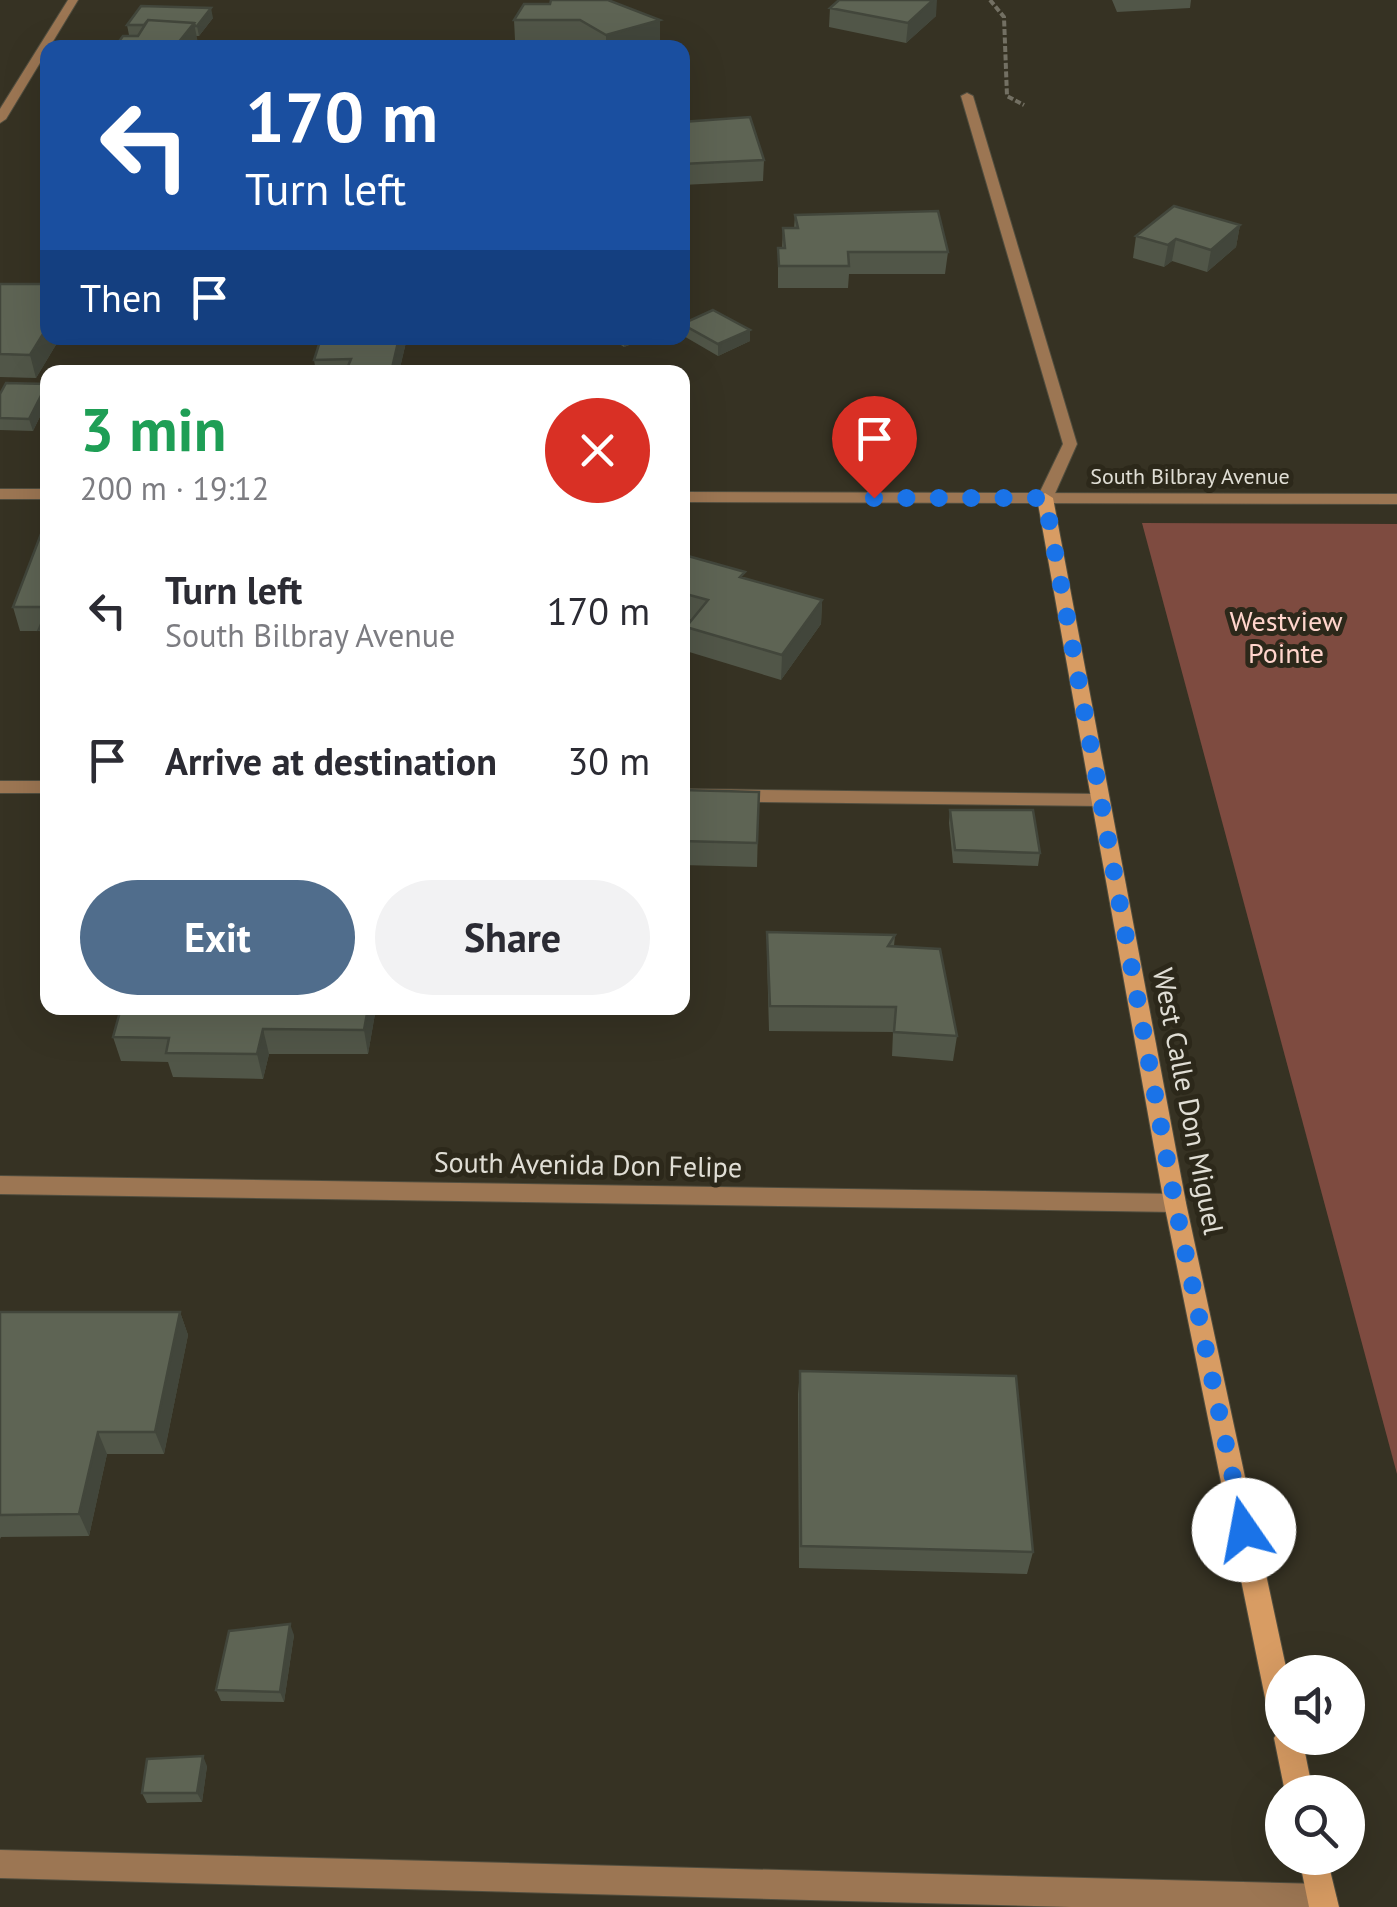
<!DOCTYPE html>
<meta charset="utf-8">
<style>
:root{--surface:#fff;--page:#f2f2f3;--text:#2b2b33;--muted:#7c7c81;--accent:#506d8c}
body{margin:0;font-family:"PT Sans",sans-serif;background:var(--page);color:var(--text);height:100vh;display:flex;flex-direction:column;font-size:38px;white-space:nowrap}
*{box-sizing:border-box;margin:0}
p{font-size:32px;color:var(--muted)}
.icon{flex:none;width:55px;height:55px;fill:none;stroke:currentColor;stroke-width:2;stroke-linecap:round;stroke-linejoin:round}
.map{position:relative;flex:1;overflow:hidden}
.panel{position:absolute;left:40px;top:365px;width:650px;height:650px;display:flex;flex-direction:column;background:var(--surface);border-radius:20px;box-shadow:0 10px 40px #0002}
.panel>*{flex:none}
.top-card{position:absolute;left:40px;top:40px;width:650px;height:305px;border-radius:20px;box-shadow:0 10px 40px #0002;background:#1a4fa0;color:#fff;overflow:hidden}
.controls{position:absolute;left:1265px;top:1655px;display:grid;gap:20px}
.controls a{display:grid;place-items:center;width:100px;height:100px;border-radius:50%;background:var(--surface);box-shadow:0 10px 40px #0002;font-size:50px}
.pin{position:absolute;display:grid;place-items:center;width:85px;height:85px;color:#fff;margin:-102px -42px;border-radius:50% 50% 50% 0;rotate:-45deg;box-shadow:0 0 10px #0007}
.pin .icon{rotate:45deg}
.me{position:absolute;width:110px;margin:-55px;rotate:348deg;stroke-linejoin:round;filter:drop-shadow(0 0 8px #0008)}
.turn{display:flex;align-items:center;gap:35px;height:210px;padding:0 40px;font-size:45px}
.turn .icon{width:130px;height:130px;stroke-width:2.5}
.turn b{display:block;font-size:70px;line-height:85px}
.then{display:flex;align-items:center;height:95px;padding:0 40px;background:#0003;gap:20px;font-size:38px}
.round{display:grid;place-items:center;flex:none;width:105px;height:105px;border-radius:52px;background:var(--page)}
.summary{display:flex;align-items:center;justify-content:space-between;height:170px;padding:0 40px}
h1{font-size:60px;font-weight:700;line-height:75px;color:#1e9e55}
.button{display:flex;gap:20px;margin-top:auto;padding:20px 40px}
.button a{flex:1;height:115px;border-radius:60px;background:var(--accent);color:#fff;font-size:40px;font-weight:700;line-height:115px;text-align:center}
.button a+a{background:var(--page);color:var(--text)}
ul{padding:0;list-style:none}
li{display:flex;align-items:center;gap:30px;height:150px;padding:0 40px}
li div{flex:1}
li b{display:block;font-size:38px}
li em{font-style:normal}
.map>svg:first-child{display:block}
.green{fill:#7e4b40}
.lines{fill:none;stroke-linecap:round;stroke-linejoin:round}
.lane-casing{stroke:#514e3f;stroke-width:2}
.street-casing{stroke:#514e3f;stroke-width:2}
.secondary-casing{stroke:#514e3f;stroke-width:2}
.path{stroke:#737063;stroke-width:4;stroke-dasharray:6 2.5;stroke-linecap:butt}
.lane{fill:#9c7653;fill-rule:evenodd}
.street{fill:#9c7653;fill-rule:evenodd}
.secondary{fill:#d89c63;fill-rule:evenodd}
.wall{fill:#515648}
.shaded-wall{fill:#42463b}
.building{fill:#5e6454;stroke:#42463b;stroke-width:2.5}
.route{stroke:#1a73e8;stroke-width:18;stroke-dasharray:0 32.4}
.labels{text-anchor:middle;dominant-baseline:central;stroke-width:10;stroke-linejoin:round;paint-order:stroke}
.far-street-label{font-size:22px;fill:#e0ded5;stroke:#2c281a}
.park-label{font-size:28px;fill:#ffd5cc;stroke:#2c281a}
.street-label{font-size:28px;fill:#e0ded5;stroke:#2c281a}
</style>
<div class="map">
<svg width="1397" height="1907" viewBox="0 0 1397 1907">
<rect width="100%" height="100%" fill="#363223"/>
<!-- green -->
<path class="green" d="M 1142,523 L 1397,524 L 1397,1474 Z"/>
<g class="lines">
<!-- lane casing -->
<g class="lane-casing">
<path id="lane" d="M 967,93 L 973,96 L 1077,444 L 1053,498 L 1045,503 L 1037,498 L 1063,444 L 961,96 Z
M 0,781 L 48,781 L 48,793 L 0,793 Z
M 682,789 L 1100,794 L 1109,800 L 1100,806 L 682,801 Z
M 0,1850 L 1322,1884 L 1332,1889 L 1337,1899 L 1333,1907 L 1071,1907 L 0,1878 Z"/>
</g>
<!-- street casing -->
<g class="street-casing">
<path id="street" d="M 68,0 L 78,0 L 6,119 L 0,123 L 0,109 Z
M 0,489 L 48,489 L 48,499 L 0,499 Z
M 682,492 L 1397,494 L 1397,504 L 682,502 Z
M 0,1176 L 1175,1194 L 1183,1197 L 1186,1203 L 1183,1209 L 1175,1212 L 0,1194 Z"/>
</g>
<!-- secondary casing -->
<g class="secondary-casing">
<path id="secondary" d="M 1045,493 L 1053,498 L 1186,1203 L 1287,1672 L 1282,1672 L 1282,1726 L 1272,1722 L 1268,1712 L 1164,1203 L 1037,498 Z
M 1282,1726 L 1282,1738 L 1302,1738 L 1313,1792 L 1285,1792 L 1274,1738 Z
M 1299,1858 L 1327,1858 L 1339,1907 L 1309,1907 Z"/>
</g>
<!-- path -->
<path class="path" d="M 990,0 L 1004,17 L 1007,96 L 1024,105"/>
<!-- lane -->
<use href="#lane" class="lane"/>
<!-- street -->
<use href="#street" class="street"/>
<!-- secondary -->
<use href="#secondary" class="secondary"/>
</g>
<!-- wall -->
<path class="wall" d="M 1112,0 L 1191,0 L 1190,8 L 1117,12 Z
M 830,8 L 936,16 L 906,43 L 829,27 Z
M 213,18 L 199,36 L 196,36 L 198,43 L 194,48 L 114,48 L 138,35 L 129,35 L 127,25 Z
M 514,20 L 660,20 L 660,40 L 633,48 L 594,48 L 581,40 L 515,40 Z
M 682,122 L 764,160 L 763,181 L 682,185 Z
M 795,215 L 948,252 L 945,274 L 849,274 L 848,288 L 778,288 L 778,248 L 782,248 L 783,228 L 794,228 Z
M 1240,225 L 1236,247 L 1207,272 L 1172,261 L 1164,267 L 1133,258 L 1136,236 Z
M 0,284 L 48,338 L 60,338 L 36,378 L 0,377 Z
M 682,323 L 750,341 L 718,356 L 682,335 Z
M 407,338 L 399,372 L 316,372 L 314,360 Z
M 610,338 L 647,338 L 624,347 Z
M 48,386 L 48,400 L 33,431 L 0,430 L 0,394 Z
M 48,534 L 47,653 L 40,631 L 20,631 L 13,607 Z
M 682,562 L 822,600 L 821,624 L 781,680 L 686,651 L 686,627 L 692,620 L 682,617 Z
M 682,790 L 759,792 L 757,867 L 682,865 Z
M 950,810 L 1040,853 L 1038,866 L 953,863 L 949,823 Z
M 767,932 L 895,935 L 894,946 L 957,1036 L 953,1061 L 892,1056 L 893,1032 L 769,1031 L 767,957 Z
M 376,1008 L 368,1054 L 269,1054 L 263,1079 L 173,1077 L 168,1062 L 121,1061 L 113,1037 Z
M 0,1312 L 180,1312 L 188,1335 L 164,1454 L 107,1454 L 89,1536 L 1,1537 L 0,1539 Z
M 800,1371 L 1033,1552 L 1027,1574 L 799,1568 L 798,1394 Z
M 294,1635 L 284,1702 L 221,1701 L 216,1690 Z
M 207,1766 L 202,1802 L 147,1803 L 142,1793 Z"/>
<!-- shaded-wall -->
<path class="shaded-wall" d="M 933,0 L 937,0 L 936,16 L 906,43 L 908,23 Z
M 211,8 L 213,18 L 199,36 L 197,26 Z
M 660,20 L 660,40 L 633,48 L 606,48 L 606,35 Z
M 194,23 L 198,43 L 194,48 L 174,48 Z
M 1240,225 L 1236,247 L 1207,272 L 1211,250 Z
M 1176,239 L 1172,261 L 1164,267 L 1168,245 Z
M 48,326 L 48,338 L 60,338 L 36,378 L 30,355 Z
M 750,330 L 750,341 L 718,356 L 718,344 Z
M 399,338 L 407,338 L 399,372 L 393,372 L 392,368 Z
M 624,338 L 647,338 L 624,347 Z
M 47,384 L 48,400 L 33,431 L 29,419 Z
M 822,600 L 821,624 L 781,680 L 782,655 Z
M 48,625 L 48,653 L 47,653 L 39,629 Z
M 368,1008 L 376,1008 L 368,1054 L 364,1030 Z
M 263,1029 L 269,1054 L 263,1079 L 257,1054 Z
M 180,1312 L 188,1335 L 164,1454 L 155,1432 Z
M 98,1432 L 107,1454 L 89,1536 L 79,1514 Z
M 290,1624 L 294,1635 L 284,1702 L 280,1692 Z
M 203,1756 L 207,1766 L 202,1802 L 197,1793 Z"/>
<!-- building -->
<path class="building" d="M 551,0 L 608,0 L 660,20 L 606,35 L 580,20 L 514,20 L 524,4 L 550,4 Z
M 839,0 L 933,0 L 908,23 L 830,8 Z
M 141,6 L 211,8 L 197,26 L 195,26 L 194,23 L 148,20 L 144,25 L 127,25 Z
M 148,20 L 194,23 L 174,48 L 114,48 L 123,36 L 138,36 Z
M 750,117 L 764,160 L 682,164 L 682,122 Z
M 1174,206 L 1240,225 L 1211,250 L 1176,239 L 1168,245 L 1136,236 Z
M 938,211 L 948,252 L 848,252 L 849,266 L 779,266 L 778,248 L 785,248 L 783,228 L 798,228 L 795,215 Z
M 0,284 L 48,284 L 48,326 L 30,355 L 0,354 Z
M 713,310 L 750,330 L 718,344 L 682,324 Z
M 321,338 L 399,338 L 392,368 L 346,371 L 351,359 L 314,360 Z
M 6,383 L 47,384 L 29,419 L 0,418 L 0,394 Z
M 41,534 L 48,534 L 48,607 L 13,607 Z
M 688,556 L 745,572 L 740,577 L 822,600 L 782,655 L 686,627 L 708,600 L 682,593 L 682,562 Z
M 48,608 L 48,625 L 39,629 Z
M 682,790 L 759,792 L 757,843 L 682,841 Z
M 950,810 L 1033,810 L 1040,853 L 955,850 Z
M 767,932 L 895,935 L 888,946 L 940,949 L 957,1036 L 894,1032 L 896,1007 L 770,1006 Z
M 121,1008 L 368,1008 L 364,1030 L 263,1029 L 257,1054 L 166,1053 L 169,1038 L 113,1037 Z
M 0,1312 L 180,1312 L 155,1432 L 98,1432 L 79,1514 L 0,1515 Z
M 800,1371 L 1016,1376 L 1033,1552 L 801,1546 Z
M 290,1624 L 280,1692 L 216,1690 L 229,1631 Z
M 203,1756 L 197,1793 L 142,1793 L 147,1759 Z"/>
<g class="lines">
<!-- route -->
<path class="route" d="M 874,498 L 1045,498 L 1175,1203 L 1244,1530"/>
</g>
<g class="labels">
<!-- far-street labels -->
<g class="far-street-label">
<text x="1190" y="476">South Bilbray Avenue</text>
</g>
<!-- park labels -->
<g class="park-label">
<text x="1286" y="620">Westview<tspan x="1286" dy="32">Pointe</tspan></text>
</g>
<!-- street labels -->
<g class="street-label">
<text transform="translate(1189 1101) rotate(79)">West Calle Don Miguel</text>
<text transform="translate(588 1164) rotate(1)">South Avenida Don Felipe</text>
</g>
</g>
</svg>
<div class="controls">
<a><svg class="icon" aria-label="sound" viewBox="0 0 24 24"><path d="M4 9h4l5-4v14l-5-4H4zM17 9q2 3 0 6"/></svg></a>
<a><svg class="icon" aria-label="search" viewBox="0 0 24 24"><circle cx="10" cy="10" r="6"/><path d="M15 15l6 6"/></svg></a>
</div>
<div class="pin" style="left:874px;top:498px;background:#d93025"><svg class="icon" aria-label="arrive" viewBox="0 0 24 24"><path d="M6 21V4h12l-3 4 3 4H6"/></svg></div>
<svg class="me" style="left:1244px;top:1530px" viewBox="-20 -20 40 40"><circle r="19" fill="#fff"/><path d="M0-13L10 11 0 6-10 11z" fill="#1a73e8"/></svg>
<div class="top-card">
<div class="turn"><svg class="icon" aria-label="left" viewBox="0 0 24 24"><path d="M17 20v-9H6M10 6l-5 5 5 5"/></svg><div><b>170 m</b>Turn left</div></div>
<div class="then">Then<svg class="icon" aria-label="arrive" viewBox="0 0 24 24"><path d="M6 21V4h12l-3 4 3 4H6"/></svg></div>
</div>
<section class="panel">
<div class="summary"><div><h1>3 min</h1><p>200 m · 19:12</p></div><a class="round" style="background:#d93025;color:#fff"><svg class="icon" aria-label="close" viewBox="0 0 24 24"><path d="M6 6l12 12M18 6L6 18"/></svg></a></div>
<ul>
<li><svg class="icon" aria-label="left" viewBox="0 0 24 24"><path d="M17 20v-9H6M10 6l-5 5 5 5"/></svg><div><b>Turn left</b><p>South Bilbray Avenue</p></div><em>170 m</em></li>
<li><svg class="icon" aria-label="arrive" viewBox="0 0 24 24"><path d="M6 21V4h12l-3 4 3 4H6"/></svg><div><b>Arrive at destination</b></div><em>30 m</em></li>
</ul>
<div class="button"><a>Exit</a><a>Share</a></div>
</section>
</div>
